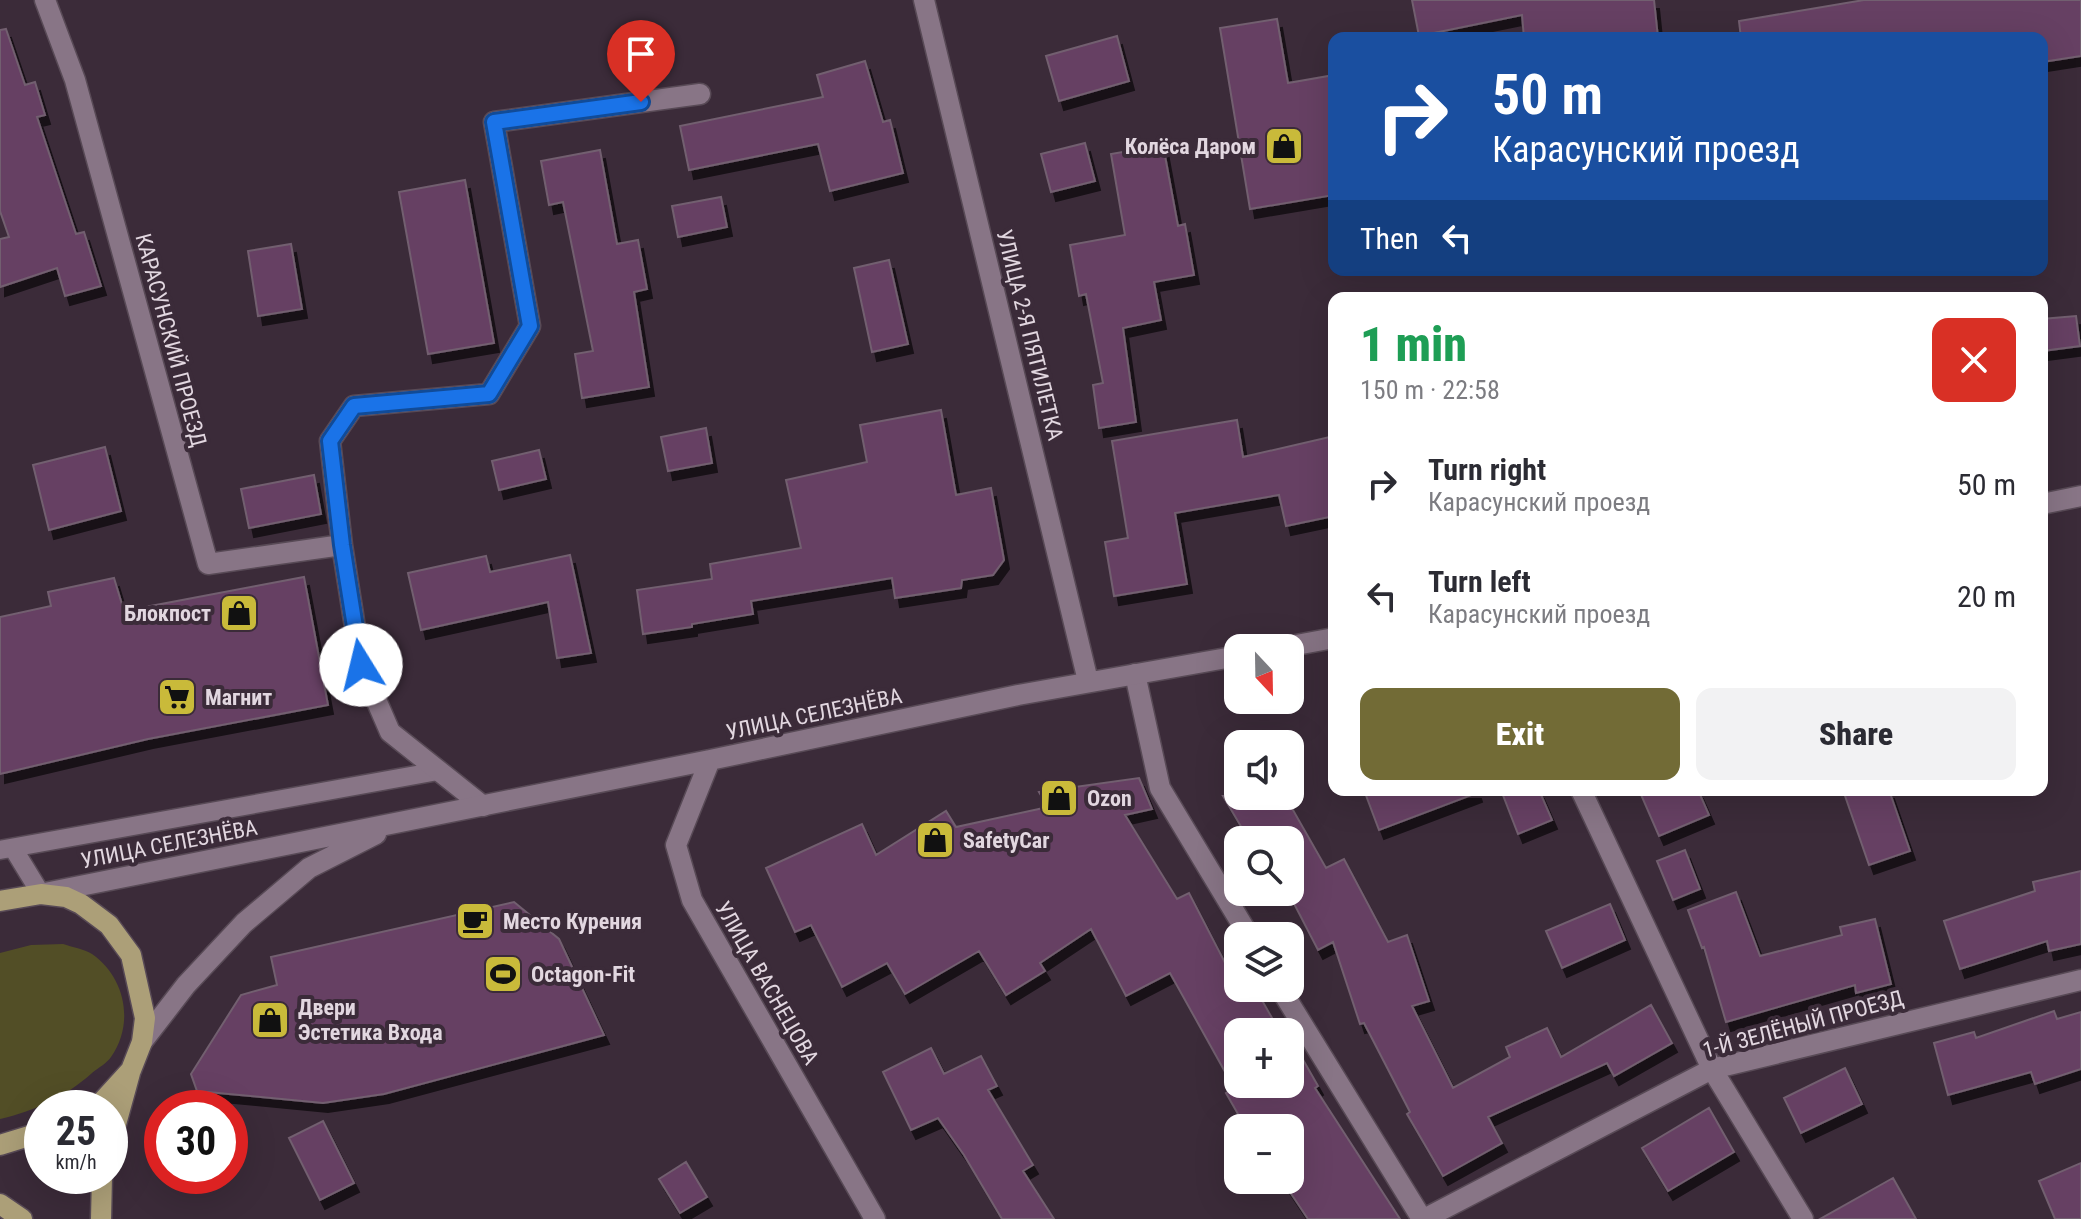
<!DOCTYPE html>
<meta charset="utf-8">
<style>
:root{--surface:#fff;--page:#f2f2f3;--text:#2b2b33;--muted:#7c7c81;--accent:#726b36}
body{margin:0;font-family:"Roboto Condensed",sans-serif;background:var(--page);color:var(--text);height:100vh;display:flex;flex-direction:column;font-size:30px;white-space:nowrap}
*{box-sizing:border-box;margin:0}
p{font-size:26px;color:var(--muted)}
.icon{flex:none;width:44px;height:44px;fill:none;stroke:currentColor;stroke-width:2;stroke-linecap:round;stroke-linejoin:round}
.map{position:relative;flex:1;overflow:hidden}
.side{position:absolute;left:1328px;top:292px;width:720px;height:504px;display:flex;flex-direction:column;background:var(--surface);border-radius:16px;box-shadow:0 8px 32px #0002}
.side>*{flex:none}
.top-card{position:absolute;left:1328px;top:32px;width:720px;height:244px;border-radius:16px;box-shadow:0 8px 32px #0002;background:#1a4fa0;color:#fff;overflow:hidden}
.needle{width:52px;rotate:158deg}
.tools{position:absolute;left:1224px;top:634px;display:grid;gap:16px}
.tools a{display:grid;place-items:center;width:80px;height:80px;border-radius:16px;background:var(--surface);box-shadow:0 8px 32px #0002;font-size:40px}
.speed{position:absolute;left:24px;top:1090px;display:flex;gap:16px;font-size:40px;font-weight:700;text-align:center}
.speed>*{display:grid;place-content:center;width:104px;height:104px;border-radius:50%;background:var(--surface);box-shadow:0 8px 32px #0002;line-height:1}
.speed small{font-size:20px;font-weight:400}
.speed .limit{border:12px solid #d22;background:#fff;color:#111}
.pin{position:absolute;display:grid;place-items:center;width:68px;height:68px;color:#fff;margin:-82px -34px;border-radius:50% 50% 50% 0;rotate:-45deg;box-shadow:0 0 8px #0007}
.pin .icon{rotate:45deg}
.me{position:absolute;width:88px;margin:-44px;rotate:351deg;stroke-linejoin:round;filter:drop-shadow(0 0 6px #0008)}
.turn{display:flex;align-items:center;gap:28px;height:168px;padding:0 32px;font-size:36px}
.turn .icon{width:104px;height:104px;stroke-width:2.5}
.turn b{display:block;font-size:56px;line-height:68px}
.then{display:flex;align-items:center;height:76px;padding:0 32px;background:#0003;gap:16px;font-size:30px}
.round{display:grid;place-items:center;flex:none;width:84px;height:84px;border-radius:16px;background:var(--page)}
.overview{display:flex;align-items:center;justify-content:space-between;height:136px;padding:0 32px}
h1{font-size:48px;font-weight:800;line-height:60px;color:#1e9e55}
.primary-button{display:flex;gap:16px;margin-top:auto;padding:16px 32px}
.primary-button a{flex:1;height:92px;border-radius:16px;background:var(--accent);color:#fff;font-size:32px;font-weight:800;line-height:92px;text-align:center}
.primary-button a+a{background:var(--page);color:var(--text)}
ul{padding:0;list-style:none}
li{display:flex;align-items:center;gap:24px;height:112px;padding:0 32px}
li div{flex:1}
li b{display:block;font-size:30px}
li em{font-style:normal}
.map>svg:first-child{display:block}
.green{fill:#524e26}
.building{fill:#663f63;stroke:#725f6f;stroke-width:2;filter:url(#shadow)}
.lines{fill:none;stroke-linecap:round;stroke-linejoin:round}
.lane-casing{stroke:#584a56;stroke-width:21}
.street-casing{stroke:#584a56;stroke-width:23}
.secondary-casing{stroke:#584a56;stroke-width:23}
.primary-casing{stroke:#584a56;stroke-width:23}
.lane{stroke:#887586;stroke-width:18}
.street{stroke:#887586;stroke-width:20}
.secondary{stroke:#887586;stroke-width:20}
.primary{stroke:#ac9f78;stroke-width:20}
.route-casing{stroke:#114b97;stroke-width:20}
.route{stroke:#1a73e8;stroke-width:14}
.labels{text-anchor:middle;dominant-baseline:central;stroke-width:8;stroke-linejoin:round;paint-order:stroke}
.poi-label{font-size:22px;font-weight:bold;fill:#e2d7e0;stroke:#3b2b39;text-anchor:start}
.street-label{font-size:22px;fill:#e2d7e0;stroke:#3b2b39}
</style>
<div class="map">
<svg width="2081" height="1219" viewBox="0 0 2081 1219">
<defs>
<filter id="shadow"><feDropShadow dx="5" dy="9" stdDeviation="0" flood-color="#0009"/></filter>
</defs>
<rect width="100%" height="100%" fill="#3b2b39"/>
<!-- green -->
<path class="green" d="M 63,944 C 72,947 84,949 92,954 C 125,977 135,1023 111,1057 C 107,1063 98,1068 92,1073 C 65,1097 35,1111 0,1119 L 0,953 L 31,945 Z"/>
<!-- building -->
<path class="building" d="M 1412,0 L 1654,0 L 1658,38 L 1524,38 L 1522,15 L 1419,36 Z
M 1864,0 L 2081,0 L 2081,56 L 2042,62 L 2042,38 L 1741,38 L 1739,21 Z
M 1277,19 L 1288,83 L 1334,75 L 1334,195 L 1250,209 L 1220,28 Z
M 6,29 L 25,85 L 35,82 L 45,115 L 37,117 L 76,234 L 84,232 L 101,286 L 65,296 L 57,268 L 0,287 L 0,239 L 9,237 L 0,211 L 0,30 Z
M 1117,36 L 1129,81 L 1059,101 L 1046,56 Z
M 865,61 L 883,122 L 890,120 L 903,173 L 830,191 L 818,144 L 689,170 L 680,126 L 823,97 L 817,75 Z
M 1085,143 L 1095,181 L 1051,192 L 1041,154 Z
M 1163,145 L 1178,226 L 1185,224 L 1194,275 L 1154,282 L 1161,320 L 1123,328 L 1136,422 L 1099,428 L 1093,385 L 1103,383 L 1086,294 L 1079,296 L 1070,245 L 1125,235 L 1111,154 Z
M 600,150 L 617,244 L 638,240 L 647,289 L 634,292 L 649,387 L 582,398 L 575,354 L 593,351 L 563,202 L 549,205 L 541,161 Z
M 465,180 L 494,343 L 428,354 L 399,192 Z
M 721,197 L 727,227 L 678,237 L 672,206 Z
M 291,244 L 302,309 L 258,316 L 248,251 Z
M 889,260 L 908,344 L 872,352 L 854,268 Z
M 2076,316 L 2080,346 L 2042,351 L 2042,319 Z
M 941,410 L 956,495 L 991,488 L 1004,560 L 993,575 L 962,580 L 961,588 L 895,598 L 892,578 L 751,601 L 753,614 L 692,624 L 692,627 L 643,634 L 637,590 L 712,579 L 710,564 L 801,548 L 786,480 L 867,462 L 860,425 Z
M 1237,420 L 1243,457 L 1334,436 L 1334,516 L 1286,526 L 1279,495 L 1175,513 L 1187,584 L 1114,596 L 1105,542 L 1128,538 L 1112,441 Z
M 706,428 L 712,463 L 668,471 L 661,437 Z
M 105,447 L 121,511 L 49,530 L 33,465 Z
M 539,450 L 546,479 L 499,490 L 492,461 Z
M 314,475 L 321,514 L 249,528 L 241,489 Z
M 570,555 L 591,653 L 557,658 L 548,602 L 421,630 L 408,573 L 486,556 L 490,572 Z
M 304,577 L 328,705 L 148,739 L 0,774 L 0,617 L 51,606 L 48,592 L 114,578 L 124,611 Z
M 1139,778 L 1152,809 L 1125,815 L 1177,899 L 1189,893 L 1238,988 L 1255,988 L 1280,1032 L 1238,1032 L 1238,1084 L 1290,1084 L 1290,1050 L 1293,1054 L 1298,1051 L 1318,1086 L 1315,1088 L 1400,1219 L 1308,1219 L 1282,1180 L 1290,1180 L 1290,1128 L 1246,1128 L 1226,1093 L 1234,1088 L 1170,973 L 1126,996 L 1091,929 L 1040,963 L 1045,971 L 1006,995 L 979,951 L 905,994 L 887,963 L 842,987 L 811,925 L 795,932 L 766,868 L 862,824 L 876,855 L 946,811 L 956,827 L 1048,807 L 1039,792 Z
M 1364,790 L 1476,790 L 1477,793 L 1379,830 Z
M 1501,790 L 1539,790 L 1552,820 L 1518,834 Z
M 1639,790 L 1698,790 L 1709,815 L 1659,836 Z
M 1843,790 L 1889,790 L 1910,851 L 1869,865 Z
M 1223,796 L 1285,796 L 1326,868 L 1344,859 L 1388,942 L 1407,935 L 1429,1001 L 1412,1006 L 1453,1088 L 1510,1057 L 1506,1047 L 1547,1028 L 1561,1057 L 1651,1005 L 1672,1043 L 1614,1076 L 1607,1063 L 1488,1117 L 1502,1143 L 1443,1176 L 1407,1114 L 1410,1112 L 1364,1023 L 1360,1024 L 1333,942 L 1318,950 L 1288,892 L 1290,892 L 1290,840 L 1249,840 Z
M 1685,850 L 1700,889 L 1673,900 L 1657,861 Z
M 2081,871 L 2081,944 L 2049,951 L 2047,941 L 1960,969 L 1944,921 L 2035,891 L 2033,882 Z
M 1736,892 L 1760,956 L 1842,935 L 1840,927 L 1875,919 L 1891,984 L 1856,993 L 1855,985 L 1726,1022 L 1704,947 L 1702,948 L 1688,910 Z
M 514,902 L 559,939 L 604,1035 L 384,1094 L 323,1103 L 197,1091 L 191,1074 L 241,995 L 277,985 L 271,957 Z
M 1610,904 L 1625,940 L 1562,968 L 1546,931 Z
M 2054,1011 L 2057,1019 L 2081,1012 L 2081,1069 L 2035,1084 L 2031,1072 L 1948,1095 L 1934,1043 L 1974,1032 L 1976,1038 Z
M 931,1048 L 944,1074 L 981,1056 L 997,1086 L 988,1090 L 1033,1165 L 1023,1171 L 1054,1219 L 1002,1219 L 964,1155 L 938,1118 L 911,1130 L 883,1072 Z
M 1845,1068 L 1862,1104 L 1801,1133 L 1784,1098 Z
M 1709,1108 L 1734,1152 L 1668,1191 L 1642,1148 Z
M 323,1121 L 354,1183 L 320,1200 L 289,1138 Z
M 686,1162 L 707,1197 L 680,1213 L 659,1179 Z
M 2081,1163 L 2081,1219 L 2055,1219 L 2039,1181 Z
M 1893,1178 L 1916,1219 L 1820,1219 Z"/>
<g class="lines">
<!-- lane casing -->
<g class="lane-casing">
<path id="lane" d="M 13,848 L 41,894
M 0,850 L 438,771"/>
</g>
<!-- street casing -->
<g class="street-casing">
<path id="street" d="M 45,0 L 75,80 L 208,564 L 342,545 L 361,665 L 390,732 L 483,806
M 342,545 L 330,441 L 354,406 L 489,394 L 530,326 L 494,122 L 700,94
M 1135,674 L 1160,788 L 1249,936
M 1581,790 L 1712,1069 L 1803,1219
M 1280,988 L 1422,1219
M 1424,1219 L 1712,1069 L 2081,980"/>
</g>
<!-- secondary casing -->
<g class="secondary-casing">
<path id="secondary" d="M 924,0 L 1088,681
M 2042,504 L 2081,496
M 1280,648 L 1334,638
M 710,760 L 676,845 L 692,900 L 875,1219
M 45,893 L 710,760 L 1018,695 L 1238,656
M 142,1042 L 186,985 L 244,923 L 309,868 L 376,834"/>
</g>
<!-- primary casing -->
<g class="primary-casing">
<path id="primary" d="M 0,901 L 41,894 L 66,897 L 81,904 L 109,925 L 131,955 L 145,1018 L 142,1042 L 131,1070 L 100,1104 L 92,1108
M 0,1145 L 42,1132
M 110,1146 L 130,1073
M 0,1204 L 22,1219
M 101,1219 L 102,1176"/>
</g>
<!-- lane -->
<use href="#lane" class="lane"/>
<!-- street -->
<use href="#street" class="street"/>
<!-- secondary -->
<use href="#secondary" class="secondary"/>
<!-- primary -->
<use href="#primary" class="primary"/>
</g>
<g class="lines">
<!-- route casing -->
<g class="route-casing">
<path id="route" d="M 361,665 L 342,545 L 330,441 L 354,406 L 489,394 L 530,326 L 494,122 L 641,102"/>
</g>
<!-- route -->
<use href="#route" class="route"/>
</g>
<!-- icons -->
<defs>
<g id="shop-square" transform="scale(2)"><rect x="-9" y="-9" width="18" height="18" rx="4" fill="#c9ba3a" stroke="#3b2b39"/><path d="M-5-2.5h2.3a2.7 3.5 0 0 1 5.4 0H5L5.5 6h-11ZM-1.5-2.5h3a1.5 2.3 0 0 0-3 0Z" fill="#111"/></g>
<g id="supermarket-square" transform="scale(2)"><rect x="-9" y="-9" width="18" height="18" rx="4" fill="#c9ba3a" stroke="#3b2b39"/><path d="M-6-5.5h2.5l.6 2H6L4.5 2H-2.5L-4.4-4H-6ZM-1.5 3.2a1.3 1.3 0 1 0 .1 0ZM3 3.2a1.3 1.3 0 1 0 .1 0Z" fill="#111"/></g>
<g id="cafe-square" transform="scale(2)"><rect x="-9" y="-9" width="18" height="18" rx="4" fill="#c9ba3a" stroke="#3b2b39"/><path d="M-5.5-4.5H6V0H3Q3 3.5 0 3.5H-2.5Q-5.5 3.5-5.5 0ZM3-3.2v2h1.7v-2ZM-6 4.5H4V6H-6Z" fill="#111"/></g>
<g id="stadium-square" transform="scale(2)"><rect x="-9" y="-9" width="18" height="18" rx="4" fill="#c9ba3a" stroke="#3b2b39"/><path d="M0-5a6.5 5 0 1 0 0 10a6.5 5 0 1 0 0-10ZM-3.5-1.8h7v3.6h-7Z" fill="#111"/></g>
</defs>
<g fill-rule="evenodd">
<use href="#shop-square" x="1284" y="146"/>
<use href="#shop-square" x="239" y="613"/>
<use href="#supermarket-square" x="177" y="697"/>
<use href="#shop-square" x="1059" y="798"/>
<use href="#shop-square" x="935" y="840"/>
<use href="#cafe-square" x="475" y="921"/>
<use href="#stadium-square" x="503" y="974"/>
<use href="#shop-square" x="270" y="1020"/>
</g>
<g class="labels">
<!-- poi labels -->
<g class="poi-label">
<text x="1256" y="146" text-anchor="end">Колёса Даром</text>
<text x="211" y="613" text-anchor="end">Блокпост</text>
<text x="205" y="697">Магнит</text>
<text x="1087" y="798">Ozon</text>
<text x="963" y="840">SafetyCar</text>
<text x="503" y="921">Место Курения</text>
<text x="531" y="974">Octagon-Fit</text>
<text x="298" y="1007">Двери<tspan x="298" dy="25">Эстетика Входа</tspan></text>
</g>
<!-- street labels -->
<g class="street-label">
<text transform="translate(1030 335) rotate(76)">УЛИЦА 2-Я ПЯТИЛЕТКА</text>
<text transform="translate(171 340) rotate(75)">КАРАСУНСКИЙ ПРОЕЗД</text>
<text transform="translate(814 714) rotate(-12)">УЛИЦА СЕЛЕЗНЁВА</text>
<text transform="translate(169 844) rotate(-11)">УЛИЦА СЕЛЕЗНЁВА</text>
<text transform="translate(767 983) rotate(60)">УЛИЦА ВАСНЕЦОВА</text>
<text transform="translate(1803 1024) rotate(-15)">1-Й ЗЕЛЁНЫЙ ПРОЕЗД</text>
</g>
</g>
</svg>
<div class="tools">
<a><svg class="needle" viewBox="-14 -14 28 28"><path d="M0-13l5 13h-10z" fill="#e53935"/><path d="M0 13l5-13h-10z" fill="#7c7c81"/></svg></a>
<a><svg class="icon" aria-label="sound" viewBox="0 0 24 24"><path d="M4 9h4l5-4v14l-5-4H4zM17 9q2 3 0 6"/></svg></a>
<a><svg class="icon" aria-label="search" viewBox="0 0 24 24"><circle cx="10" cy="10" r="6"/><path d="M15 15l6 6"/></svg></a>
<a><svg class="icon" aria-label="layers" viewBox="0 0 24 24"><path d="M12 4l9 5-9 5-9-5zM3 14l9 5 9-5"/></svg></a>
<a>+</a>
<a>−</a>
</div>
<div class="speed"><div>25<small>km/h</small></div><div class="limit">30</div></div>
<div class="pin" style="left:641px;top:102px;background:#d93025"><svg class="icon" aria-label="arrive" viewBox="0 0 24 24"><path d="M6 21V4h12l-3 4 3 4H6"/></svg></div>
<svg class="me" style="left:361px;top:665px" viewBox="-20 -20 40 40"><circle r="19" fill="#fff"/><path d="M0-13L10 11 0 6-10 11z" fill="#1a73e8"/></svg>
<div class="top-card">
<div class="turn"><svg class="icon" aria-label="right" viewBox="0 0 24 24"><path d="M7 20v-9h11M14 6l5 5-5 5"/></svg><div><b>50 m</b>Карасунский проезд</div></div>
<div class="then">Then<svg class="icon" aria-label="left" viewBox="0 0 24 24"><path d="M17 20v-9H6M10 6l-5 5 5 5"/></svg></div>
</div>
<section class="side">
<div class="overview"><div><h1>1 min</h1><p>150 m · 22:58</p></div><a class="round" style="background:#d93025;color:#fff"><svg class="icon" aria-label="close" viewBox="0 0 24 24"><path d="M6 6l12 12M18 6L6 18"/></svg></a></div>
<ul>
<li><svg class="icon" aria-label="right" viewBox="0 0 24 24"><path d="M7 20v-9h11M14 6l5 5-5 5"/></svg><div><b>Turn right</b><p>Карасунский проезд</p></div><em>50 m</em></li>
<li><svg class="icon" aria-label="left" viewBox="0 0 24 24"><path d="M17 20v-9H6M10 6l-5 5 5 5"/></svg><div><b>Turn left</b><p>Карасунский проезд</p></div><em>20 m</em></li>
</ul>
<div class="primary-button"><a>Exit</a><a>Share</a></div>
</section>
</div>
